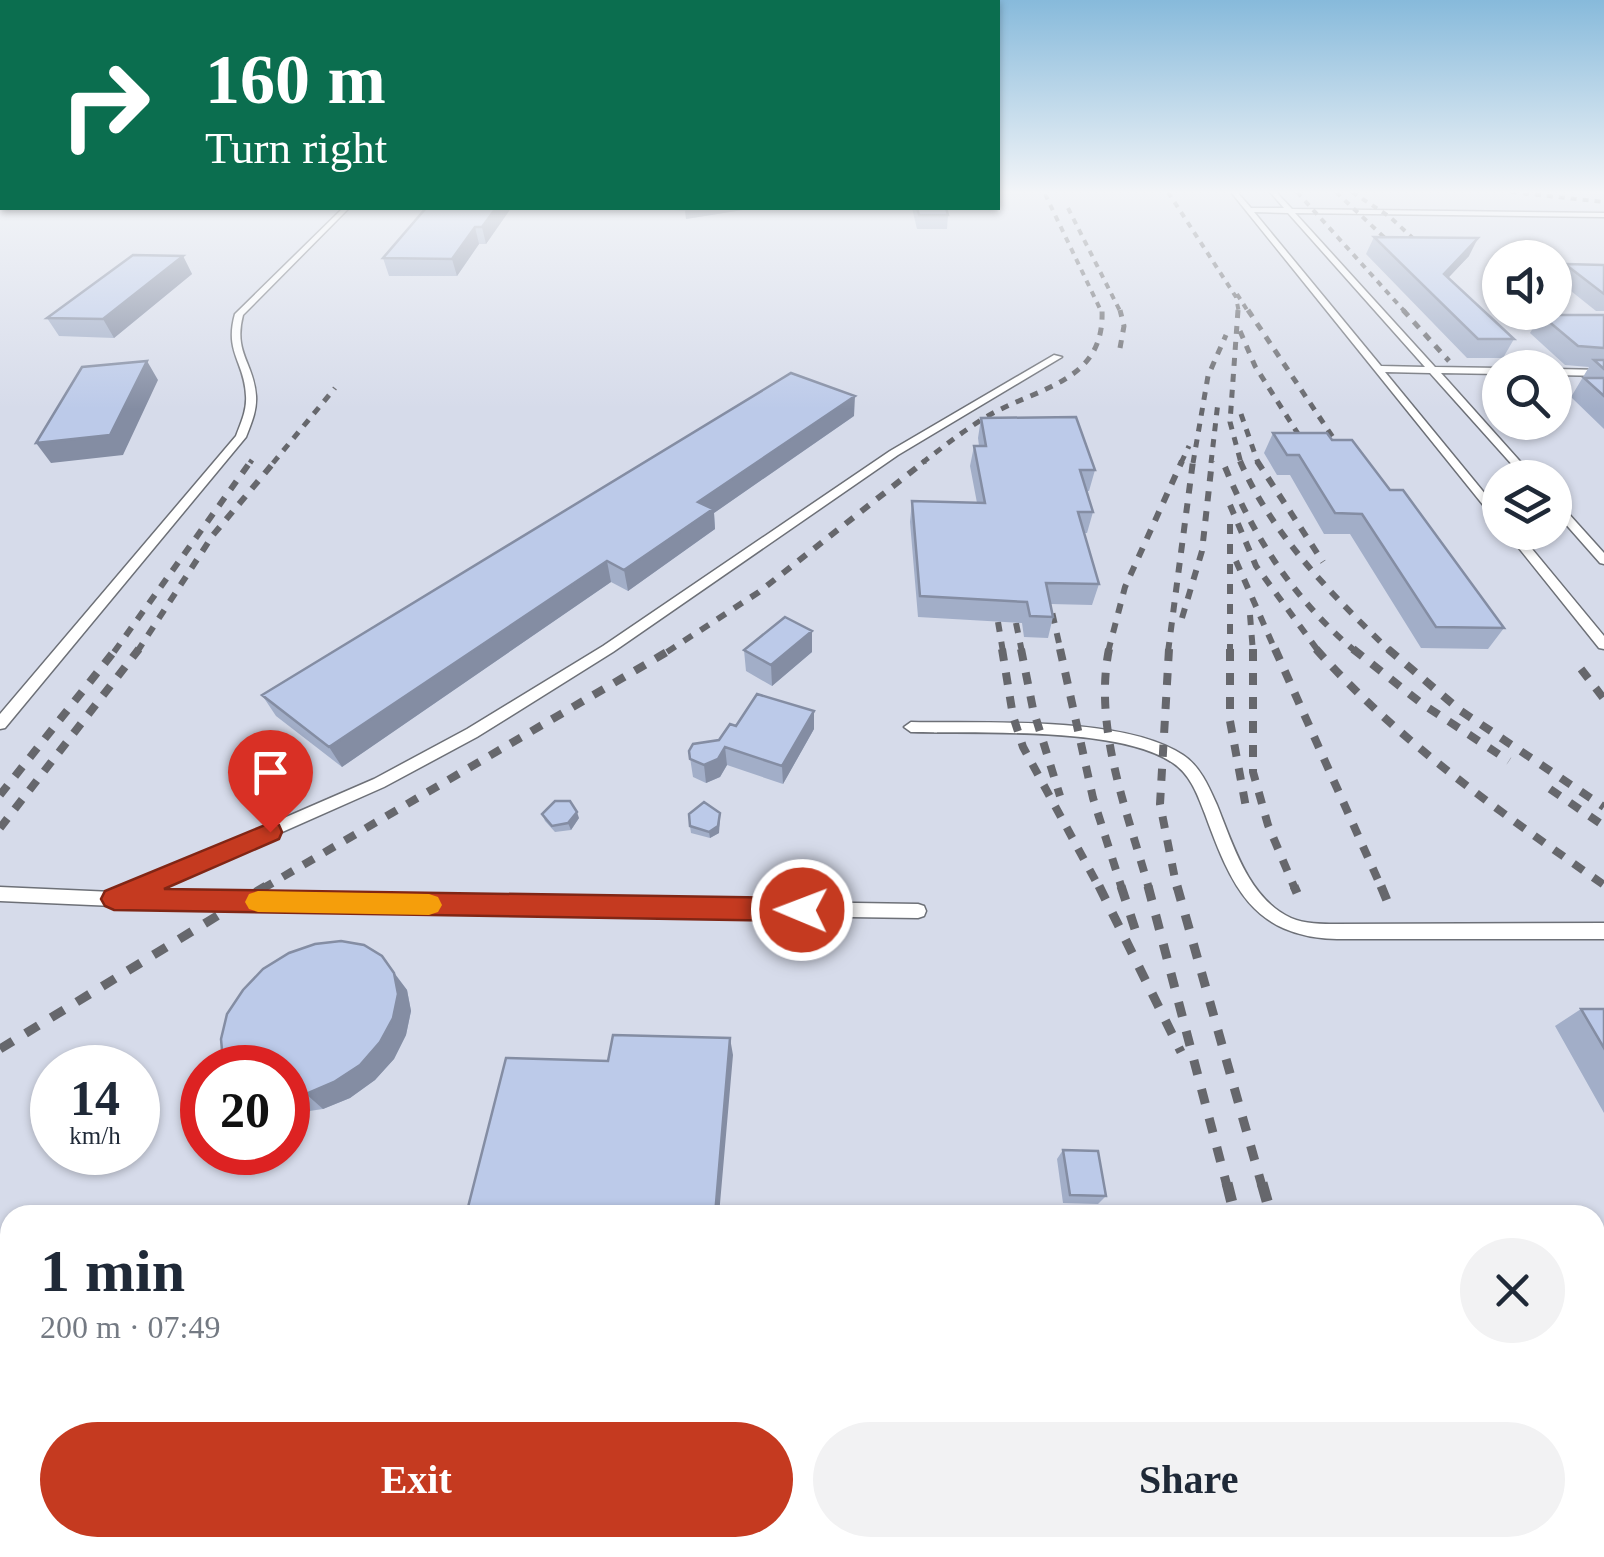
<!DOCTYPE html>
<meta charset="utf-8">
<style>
:root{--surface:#fff;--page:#f2f2f3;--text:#1f2937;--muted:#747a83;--accent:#c53a20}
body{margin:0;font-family:Georgia,serif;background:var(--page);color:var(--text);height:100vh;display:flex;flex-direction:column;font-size:38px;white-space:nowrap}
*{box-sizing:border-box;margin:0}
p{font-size:32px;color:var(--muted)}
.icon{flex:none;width:55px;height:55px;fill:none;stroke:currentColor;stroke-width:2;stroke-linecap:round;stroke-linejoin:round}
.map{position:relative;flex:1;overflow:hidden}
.side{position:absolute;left:0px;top:1205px;width:1605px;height:352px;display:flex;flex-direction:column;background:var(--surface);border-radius:30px 30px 0 0;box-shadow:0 2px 8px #0004}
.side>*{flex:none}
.top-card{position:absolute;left:0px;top:0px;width:1000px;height:210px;box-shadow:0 2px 8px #0004;background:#0b6e4f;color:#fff;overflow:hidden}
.fabs{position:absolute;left:1482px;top:240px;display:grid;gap:20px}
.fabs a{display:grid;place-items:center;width:90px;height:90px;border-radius:50%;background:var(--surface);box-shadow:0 2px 8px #0004;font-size:50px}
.speed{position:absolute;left:30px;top:1045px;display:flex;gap:20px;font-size:50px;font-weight:700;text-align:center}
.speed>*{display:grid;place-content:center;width:130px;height:130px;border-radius:50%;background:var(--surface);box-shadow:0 2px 8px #0004;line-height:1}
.speed small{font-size:25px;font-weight:400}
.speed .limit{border:15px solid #d22;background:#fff;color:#111}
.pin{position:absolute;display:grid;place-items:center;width:85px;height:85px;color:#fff;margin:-102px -42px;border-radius:50% 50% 50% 0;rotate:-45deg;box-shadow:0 0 10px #0007}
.pin .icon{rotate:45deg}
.me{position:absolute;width:110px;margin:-55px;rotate:271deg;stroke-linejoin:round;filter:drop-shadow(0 0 8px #0008)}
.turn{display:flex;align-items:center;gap:35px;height:210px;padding:0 40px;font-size:45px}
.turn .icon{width:130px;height:130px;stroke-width:2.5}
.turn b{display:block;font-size:70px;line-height:85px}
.round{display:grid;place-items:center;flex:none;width:105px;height:105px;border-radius:52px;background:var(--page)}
.summary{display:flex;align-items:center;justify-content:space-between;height:170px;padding:0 40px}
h1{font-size:60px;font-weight:800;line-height:75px}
.button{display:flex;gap:20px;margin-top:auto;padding:20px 40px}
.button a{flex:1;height:115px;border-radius:60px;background:var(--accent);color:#fff;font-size:40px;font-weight:800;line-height:115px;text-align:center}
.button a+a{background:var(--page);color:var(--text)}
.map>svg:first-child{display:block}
.built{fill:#d6dbea;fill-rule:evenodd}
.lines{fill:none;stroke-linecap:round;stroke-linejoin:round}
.lane-casing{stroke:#6d7077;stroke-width:3}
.lane{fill:#fff;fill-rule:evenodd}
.rail-far5{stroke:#66676c;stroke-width:4;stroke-dasharray:6 6;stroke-linecap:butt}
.rail-far4{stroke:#66676c;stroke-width:5;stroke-dasharray:8 8;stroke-linecap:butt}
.rail-far3{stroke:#66676c;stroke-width:6;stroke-dasharray:10 10;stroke-linecap:butt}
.rail-far2{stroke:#66676c;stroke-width:8;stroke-dasharray:12 12;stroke-linecap:butt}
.rail-far1{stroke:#66676c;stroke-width:9;stroke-dasharray:15 15;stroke-linecap:butt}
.rail{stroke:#66676c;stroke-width:11;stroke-dasharray:19 19;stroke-linecap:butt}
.wall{fill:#a2aec8}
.shaded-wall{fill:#848da3}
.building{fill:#bccae9;stroke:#848da3;stroke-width:2.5}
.route{fill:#c53a20;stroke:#802615;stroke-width:2.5}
.slow{fill:#f59e0b}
</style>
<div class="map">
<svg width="1604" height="1557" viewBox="0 0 1604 1557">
<rect width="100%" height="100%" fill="#e4e8f0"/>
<!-- built -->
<path class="built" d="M 0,192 L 2,208 L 998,208 L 998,192 L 1604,192 L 1604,1557 L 0,1557 ZM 1500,258 L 1555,258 L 1555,312 L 1500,312 ZM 1500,368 L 1555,368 L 1555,422 L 1500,422 ZM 1500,478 L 1555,478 L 1555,532 L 1500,532 ZM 52,1068 L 138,1068 L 138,1152 L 52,1152 ZM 202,1068 L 288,1068 L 288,1152 L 202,1152 ZM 10,1215 L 1595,1215 L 1595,1548 L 10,1548 Z"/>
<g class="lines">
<!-- lane casing -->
<g class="lane-casing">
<path id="lane" d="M 1231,192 L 1237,192 L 1251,208 L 1284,208 L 1270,192 L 1276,192 L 1292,209 L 1604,213 L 1604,217 L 1295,213 L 1435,367 L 1500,368 L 1500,374 L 1441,373 L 1535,478 L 1524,478 L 1430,373 L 1385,372 L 1500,512 L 1500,522 L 1496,521 ZM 1254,212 L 1288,213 L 1425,367 L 1381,366 Z
M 343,208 L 349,208 L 243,315 C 233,353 254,363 256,396 C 257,411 251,424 246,437 L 5,728 L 0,729 L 0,714 L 236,436 C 241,423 247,410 246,396 C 245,362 224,353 235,314 Z
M 1054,355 L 1062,357 L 898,455 L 613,652 L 477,737 L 384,787 L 147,892 L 918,904 L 924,906 L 926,911 L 924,916 L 918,918 L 114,906 L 0,901 L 0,887 L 113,892 L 374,779 L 467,729 L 603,646 L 890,451 Z
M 1555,369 L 1604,370 L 1604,376 L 1555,375 Z
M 1555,502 L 1559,503 L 1604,553 L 1604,564 L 1600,563 L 1555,512 Z
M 1506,532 L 1518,532 L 1604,636 L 1604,649 L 1599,648 Z
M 911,722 C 984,724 1122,715 1183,755 C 1200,766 1209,787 1217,805 C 1233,845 1249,899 1291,918 C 1305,924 1322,924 1337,924 L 1604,923 L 1604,939 L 1337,939 C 1252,937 1231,885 1205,814 C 1198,796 1191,775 1173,763 C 1119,726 978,734 911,732 L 904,727 Z"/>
</g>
<!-- lane -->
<use href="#lane" class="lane"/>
<!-- rail-far5 -->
<path class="rail-far5" d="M 1168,192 L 1236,297 L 1239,313
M 1297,192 L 1406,313
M 1336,192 L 1403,255
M 1352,192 L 1390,217 L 1431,255
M 1511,192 L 1604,202
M 1045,194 L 1102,313
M 1068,208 L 1121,313
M 1237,294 L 1249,313"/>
<!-- rail-far4 -->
<path class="rail-far4" d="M 1238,310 L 1230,422 L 1241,463
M 1248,310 L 1350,463
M 1403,310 L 1449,361
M 1240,331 L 1255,366 L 1312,456
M 1120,348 L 1124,326 L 1120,310
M 1241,414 L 1258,463
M 250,463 L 252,460
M 273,463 L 335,388
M 922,463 C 943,447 963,431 986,417 C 1037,387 1105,383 1102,310
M 1181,463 L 1189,446
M 1193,463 L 1208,376 L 1226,335
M 1211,463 L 1218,402"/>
<!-- rail-far3 -->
<path class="rail-far3" d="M 1240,461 C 1272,535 1333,596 1391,652
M 1257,461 L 1323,562
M 1348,461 L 1351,465
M 1225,467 C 1255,540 1295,600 1356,652
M 1230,505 L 1256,566 L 1319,652
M 1230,524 L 1230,652
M 1236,561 L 1276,652
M 1048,594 L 1061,652
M 1250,615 L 1253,652
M 1182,618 L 1202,551 L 1212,461
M 998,622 L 1003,652
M 1016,623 L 1022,652
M 114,652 L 251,461
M 137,652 L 213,535 L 275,461
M 667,652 L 759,592 L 925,461
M 1108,652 L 1125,587 L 1182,461
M 1168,652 L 1193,461"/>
<!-- rail-far2 -->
<path class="rail-far2" d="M 1002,649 L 1013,716 L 1023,747 L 1100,889
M 1021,649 L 1033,709 L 1060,796
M 1060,649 L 1093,798 L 1122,889
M 1109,649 C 1093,729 1128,813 1149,889
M 1169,649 L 1160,804 L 1177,889
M 1230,649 L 1230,721 L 1247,813
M 1253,649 L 1253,772 L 1268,825 L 1295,889
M 1275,649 L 1382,889
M 1316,649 C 1400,743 1502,813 1604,885
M 1353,649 L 1421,703 L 1509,761
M 1388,649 L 1461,711 L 1604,807
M 1581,669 L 1604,699
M 1550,789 L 1604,826
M 0,795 L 116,649
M 0,828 L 139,649
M 262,889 L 672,649"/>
<!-- rail-far1 -->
<path class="rail-far1" d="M 1099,886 L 1181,1052
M 1121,886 L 1136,932
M 1148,886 L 1227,1186
M 1177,886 L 1262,1186
M 1294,886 L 1297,893
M 1381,886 L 1388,903
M 0,1049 L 266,886"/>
<!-- rail -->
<path class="rail" d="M 1227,1183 L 1235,1215
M 1262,1183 L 1271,1215
M 1324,1548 L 1327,1557
M 1369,1548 L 1371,1557"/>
</g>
<!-- wall -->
<path class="wall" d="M 426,208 L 511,208 L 486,244 L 479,244 L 457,276 L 389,276 L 383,258 Z
M 660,208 L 755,208 L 686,219 L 685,211 L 660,209 Z
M 912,208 L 946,208 L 948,215 L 947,229 L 917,229 Z
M 1374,237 L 1469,256 L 1448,277 L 1514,339 L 1503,358 L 1467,358 L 1366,254 Z
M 183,256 L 192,274 L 114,338 L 59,336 L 47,318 Z
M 1565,264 L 1604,265 L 1604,311 L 1596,311 L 1556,279 Z
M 1541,315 L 1604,315 L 1604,429 L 1571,397 L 1589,367 L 1565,365 L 1530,333 Z
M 854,416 L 714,513 L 715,529 L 628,591 L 611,582 L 342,767 L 276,716 L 262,695 Z
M 981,418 L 1095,470 L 1089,491 L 1086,491 L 1093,512 L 1087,533 L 1084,533 L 1099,584 L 1092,605 L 1051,604 L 1053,617 L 1048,638 L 1024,637 L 1022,623 L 918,617 L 910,522 L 912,501 L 977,503 L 970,466 L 974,446 L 979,446 L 978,438 Z
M 1273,433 L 1332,440 L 1390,490 L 1504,628 L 1488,649 L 1421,648 L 1350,534 L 1324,534 L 1290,475 L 1277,475 L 1264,453 Z
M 812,631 L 812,652 L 772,686 L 746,671 L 744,650 Z
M 736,726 L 814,729 L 783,784 L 727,765 L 720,777 L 706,783 L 693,777 L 689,751 L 719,740 Z
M 720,813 L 719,833 L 710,838 L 691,833 L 690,826 Z
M 542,814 L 579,818 L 571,830 L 555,832 L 545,821 Z
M 382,956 L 407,990 L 411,1011 L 406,1035 L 394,1059 L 375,1080 L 350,1098 L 323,1109 L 296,1113 L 288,1111 L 288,1068 Z
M 1581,1009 L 1604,1009 L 1604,1113 L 1555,1026 Z
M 1063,1150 L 1106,1196 L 1098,1204 L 1063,1203 L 1057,1159 Z"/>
<!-- shaded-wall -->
<path class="shaded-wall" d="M 496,208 L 511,208 L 486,244 L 482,227 Z
M 685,208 L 755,208 L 686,219 Z
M 475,227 L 479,244 L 457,276 L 452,259 Z
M 1478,238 L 1469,256 L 1435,292 L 1444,274 Z
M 183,256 L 192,274 L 114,338 L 103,319 Z
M 147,361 L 158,380 L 123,455 L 51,463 L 36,443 Z
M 855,396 L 854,416 L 714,513 L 715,529 L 628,591 L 624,570 L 698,502 Z
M 607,561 L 611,582 L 342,767 L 329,747 Z
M 812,631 L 812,652 L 772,686 L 771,665 Z
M 814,711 L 814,729 L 783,784 L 782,766 Z
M 725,747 L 727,765 L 720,777 L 706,783 L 704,765 Z
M 577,812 L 579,818 L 571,830 L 568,823 Z
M 720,813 L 719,833 L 710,838 L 709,832 Z
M 394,973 L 407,990 L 411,1011 L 406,1035 L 394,1059 L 375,1080 L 350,1098 L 323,1109 L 306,1094 Z
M 730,1038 L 733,1055 L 719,1215 L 715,1215 Z
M 231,1548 L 256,1548 L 248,1557 L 223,1557 Z
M 685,1548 L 690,1548 L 689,1557 L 684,1557 Z"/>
<!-- building -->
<path class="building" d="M 426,208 L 496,208 L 482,227 L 475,227 L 452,259 L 383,258 Z
M 917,208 L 946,208 L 948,215 L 919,215 Z
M 1374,237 L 1478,238 L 1444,274 L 1514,339 L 1478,339 Z
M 133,255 L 183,256 L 103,319 L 47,318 Z
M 1565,264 L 1604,265 L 1604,294 Z
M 1541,315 L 1604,315 L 1604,348 L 1578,346 Z
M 1594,360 L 1604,360 L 1604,369 Z
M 147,361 L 110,435 L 36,443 L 82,367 Z
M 791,373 L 855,396 L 698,502 L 713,509 L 624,570 L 607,561 L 329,747 L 262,695 Z
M 1584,378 L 1604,378 L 1604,396 Z
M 1076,417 L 1095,470 L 1080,470 L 1093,512 L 1078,512 L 1099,584 L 1046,583 L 1053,617 L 1030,616 L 1027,602 L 920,596 L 912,501 L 985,503 L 974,446 L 986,446 L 981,418 Z
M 1273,433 L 1327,433 L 1332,440 L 1352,440 L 1390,490 L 1403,490 L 1504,628 L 1436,627 L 1362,514 L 1335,513 L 1299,455 L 1287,455 Z
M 785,617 L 812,631 L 771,665 L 744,650 Z
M 757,694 L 814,711 L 782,766 L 725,747 L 718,759 L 704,765 L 690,759 L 689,751 L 693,744 L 719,740 L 730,724 L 736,726 Z
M 555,801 L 570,801 L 577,812 L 568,823 L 552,826 L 542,814 Z
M 704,802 L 720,813 L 718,826 L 709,832 L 690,826 L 689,814 Z
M 341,941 L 364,945 L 382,956 L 394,973 L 398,994 L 393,1018 L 380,1042 L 360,1065 L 334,1082 L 306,1094 L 288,1096 L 288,1068 L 226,1068 L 223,1061 L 221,1039 L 227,1014 L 243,990 L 263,969 L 289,953 L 315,944 Z
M 1581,1009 L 1604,1009 L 1604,1048 Z
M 613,1035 L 730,1038 L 715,1215 L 466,1215 L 506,1058 L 608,1061 Z
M 1063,1150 L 1098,1151 L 1106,1196 L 1070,1195 Z
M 10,1434 L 10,1548 L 231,1548 L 223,1557 L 0,1557 L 0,1461 Z
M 517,1548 L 685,1548 L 684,1557 L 516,1557 Z"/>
<!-- sky -->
<linearGradient id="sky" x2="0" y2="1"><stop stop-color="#87badb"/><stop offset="0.47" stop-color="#f3f5f8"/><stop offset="1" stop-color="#f3f5f8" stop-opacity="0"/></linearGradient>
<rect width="1604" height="409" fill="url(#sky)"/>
<!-- route -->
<path class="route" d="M 270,823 L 279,825 L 282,832 L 279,839 L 164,889 L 802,898 L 811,902 L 814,910 L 811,917 L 802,921 L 114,910 L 105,906 L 101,899 L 105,891 Z"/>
<!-- slow -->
<path class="slow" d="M 258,891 L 429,894 L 438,897 L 442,905 L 438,912 L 429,915 L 258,912 L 249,909 L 245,902 L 249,894 Z"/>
</svg>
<div class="fabs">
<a><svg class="icon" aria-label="sound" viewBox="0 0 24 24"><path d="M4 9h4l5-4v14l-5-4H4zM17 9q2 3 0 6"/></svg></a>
<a><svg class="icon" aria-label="search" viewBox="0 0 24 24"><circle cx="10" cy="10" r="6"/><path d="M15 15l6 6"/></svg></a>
<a><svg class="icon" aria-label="layers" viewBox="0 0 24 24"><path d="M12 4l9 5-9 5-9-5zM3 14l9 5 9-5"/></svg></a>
</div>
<div class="speed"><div>14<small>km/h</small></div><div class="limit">20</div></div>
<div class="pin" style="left:270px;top:832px;background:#d93025"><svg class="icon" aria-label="arrive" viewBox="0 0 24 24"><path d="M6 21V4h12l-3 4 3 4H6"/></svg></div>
<svg class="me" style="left:802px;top:910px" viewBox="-20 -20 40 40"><circle r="17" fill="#c53a20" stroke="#fff" stroke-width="3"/><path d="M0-11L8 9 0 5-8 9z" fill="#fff"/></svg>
<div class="top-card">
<div class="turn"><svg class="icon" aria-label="right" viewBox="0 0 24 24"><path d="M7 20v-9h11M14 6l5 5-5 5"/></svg><div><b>160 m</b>Turn right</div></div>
</div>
<section class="side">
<div class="summary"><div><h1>1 min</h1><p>200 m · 07:49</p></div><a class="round"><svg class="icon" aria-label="close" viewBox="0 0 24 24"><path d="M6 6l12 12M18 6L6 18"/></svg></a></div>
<div class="button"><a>Exit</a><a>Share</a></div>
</section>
</div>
